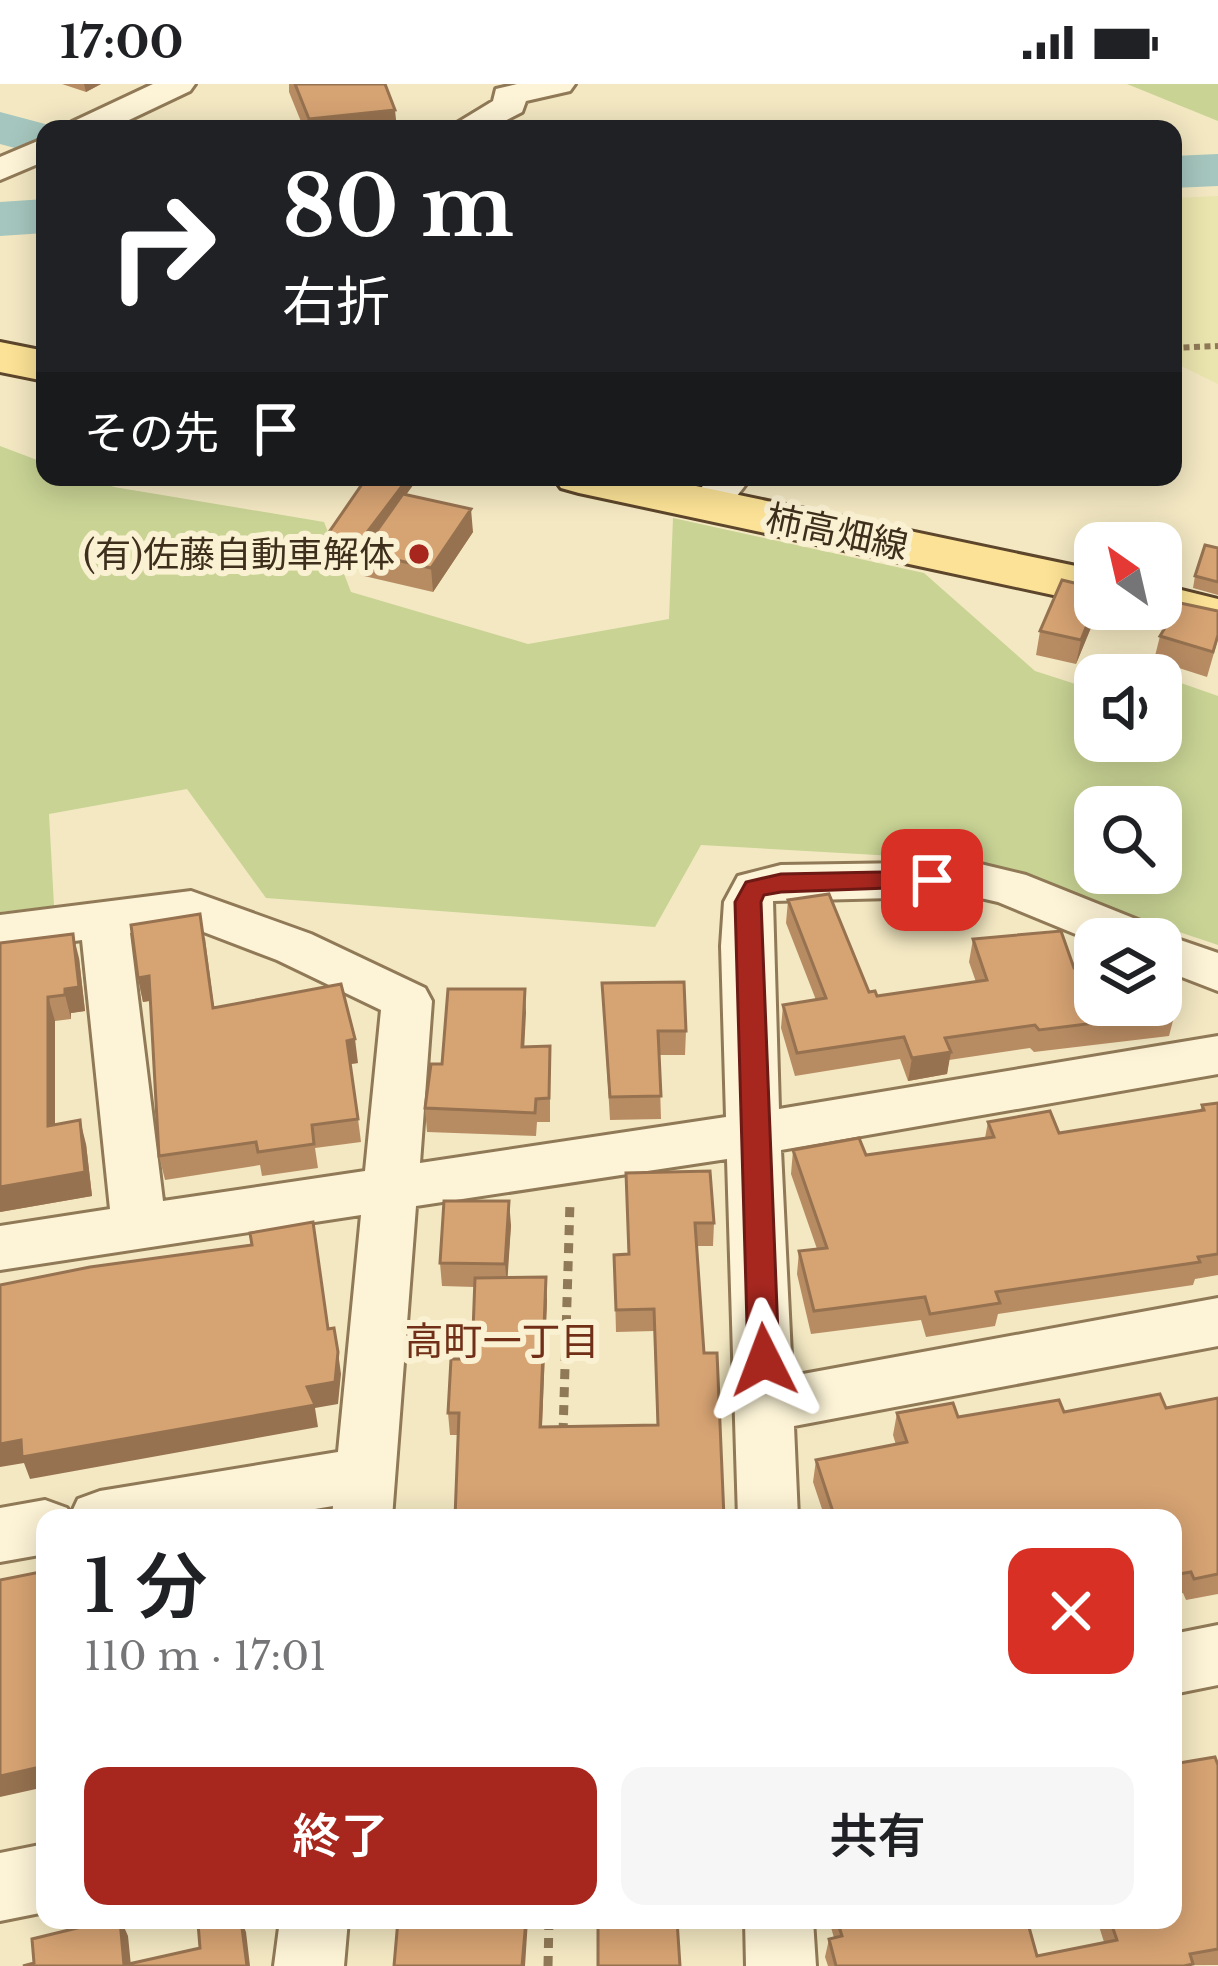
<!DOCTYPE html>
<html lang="ja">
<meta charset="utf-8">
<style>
:root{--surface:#fff;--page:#f6f6f6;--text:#202124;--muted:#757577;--accent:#a7271f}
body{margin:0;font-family:"Libre Baskerville","Noto Sans JP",serif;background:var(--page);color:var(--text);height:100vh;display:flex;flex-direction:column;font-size:45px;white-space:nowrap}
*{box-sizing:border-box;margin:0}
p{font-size:39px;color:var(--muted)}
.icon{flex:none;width:66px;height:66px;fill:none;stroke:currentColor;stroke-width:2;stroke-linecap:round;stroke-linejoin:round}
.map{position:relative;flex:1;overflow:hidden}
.details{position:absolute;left:36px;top:1425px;width:1146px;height:420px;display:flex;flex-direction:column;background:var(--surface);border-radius:24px;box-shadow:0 6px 30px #0003}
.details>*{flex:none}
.guide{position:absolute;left:36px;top:36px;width:1146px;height:366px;border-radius:24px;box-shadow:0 6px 30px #0003;background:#202124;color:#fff;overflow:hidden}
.needle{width:78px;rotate:326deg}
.fabs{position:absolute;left:1074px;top:438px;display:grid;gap:24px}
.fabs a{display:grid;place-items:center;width:108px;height:108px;border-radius:24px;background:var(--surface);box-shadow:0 6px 30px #0003;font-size:60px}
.pin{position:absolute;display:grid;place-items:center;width:102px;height:102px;color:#fff;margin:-51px;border-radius:24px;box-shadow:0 6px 18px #0006}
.me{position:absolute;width:132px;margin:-66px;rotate:357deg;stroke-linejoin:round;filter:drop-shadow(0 0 9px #0008)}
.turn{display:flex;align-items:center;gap:42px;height:252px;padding:0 48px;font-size:54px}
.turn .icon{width:156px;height:156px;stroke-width:2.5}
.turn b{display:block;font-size:84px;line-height:102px}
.then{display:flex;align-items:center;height:114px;padding:0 48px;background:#0003;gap:24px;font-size:45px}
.round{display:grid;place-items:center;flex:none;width:126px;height:126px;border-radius:24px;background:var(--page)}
.summary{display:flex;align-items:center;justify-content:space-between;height:204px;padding:0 48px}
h1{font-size:72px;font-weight:600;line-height:90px}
.primary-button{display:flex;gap:24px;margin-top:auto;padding:24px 48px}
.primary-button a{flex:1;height:138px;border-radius:24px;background:var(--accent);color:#fff;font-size:48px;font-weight:600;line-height:138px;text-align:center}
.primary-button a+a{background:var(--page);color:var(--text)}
.status{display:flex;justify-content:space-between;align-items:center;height:84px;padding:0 60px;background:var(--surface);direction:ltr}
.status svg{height:33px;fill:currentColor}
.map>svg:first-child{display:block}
.farmland{fill:#eae4ae}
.green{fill:#c8d394;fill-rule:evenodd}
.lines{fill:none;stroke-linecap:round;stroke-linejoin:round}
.river{fill:#a5c6be;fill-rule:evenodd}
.minor-casing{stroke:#907956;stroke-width:6}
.major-casing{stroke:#5d462b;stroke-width:6}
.path-far1{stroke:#907956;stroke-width:6;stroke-dasharray:6 4.5;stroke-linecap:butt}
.path{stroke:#907956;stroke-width:9;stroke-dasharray:10 8;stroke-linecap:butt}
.minor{fill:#fdf4d7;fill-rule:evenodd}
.major{fill:#fbe296;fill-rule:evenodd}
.wall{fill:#b88c63}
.shaded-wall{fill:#967250}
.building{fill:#d6a373;stroke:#967250;stroke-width:3}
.route{fill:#a7271f;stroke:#6d1914;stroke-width:3}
.poi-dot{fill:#a7271f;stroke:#faf1d3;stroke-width:4.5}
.labels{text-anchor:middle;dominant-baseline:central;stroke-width:12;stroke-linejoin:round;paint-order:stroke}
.street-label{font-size:36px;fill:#3e2f1c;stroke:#faf1d3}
.poi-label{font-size:36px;fill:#3e2f1c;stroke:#faf1d3;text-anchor:end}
.neighbourhood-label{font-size:39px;fill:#702f16;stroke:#faf1d3}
</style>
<div class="status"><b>17:00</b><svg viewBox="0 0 49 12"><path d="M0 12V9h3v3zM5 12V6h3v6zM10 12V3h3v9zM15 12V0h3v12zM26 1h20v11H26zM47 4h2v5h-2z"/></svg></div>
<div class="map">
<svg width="1218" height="1882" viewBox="0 0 1218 1882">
<rect width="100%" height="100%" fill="#f3e8c2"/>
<!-- farmland -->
<path class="farmland" d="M 1218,112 L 1218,300 L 1173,278 L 1173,114 Z"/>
<!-- green -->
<path class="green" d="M 1127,0 L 1218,0 L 1218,37 Z
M 0,362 L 45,379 L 45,393 L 85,393 L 114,403 L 324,438 L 351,508 L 528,560 L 669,535 L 673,434 L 924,489 L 1035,587 L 1091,605 L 1095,599 L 1095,657 L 1161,657 L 1161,592 L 1218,612 L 1218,861 L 965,776 L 701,761 L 655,843 L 266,814 L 187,705 L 49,730 L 54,822 L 0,828 ZM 1095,723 L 1161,723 L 1161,789 L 1095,789 Z"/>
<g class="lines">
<!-- river -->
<path class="river" d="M 0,28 L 64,45 L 45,45 L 45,72 L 0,60 Z
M 1218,70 L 1218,102 L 1173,104 L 1173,72 Z
M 45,115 L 45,149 L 0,152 L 0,118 Z"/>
<!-- minor casing -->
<g class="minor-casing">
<path id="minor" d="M 153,0 L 195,0 L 190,7 L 110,45 L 68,45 L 72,38 Z
M 517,0 L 575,0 L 570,7 L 526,17 L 522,28 L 489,45 L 447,45 L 493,17 L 496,5 Z
M 45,54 L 45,77 L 0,96 L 0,73 Z
M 710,393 L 751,393 C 735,415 723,436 694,429 L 688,420 Z
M 972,778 L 1026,791 L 1153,842 L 1157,848 L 1218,869 L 1218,907 L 1161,885 L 1161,855 L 1095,858 L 998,818 L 972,812 L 773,817 L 779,1025 L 1218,952 L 1218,990 L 781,1066 L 792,1292 L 1218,1214 L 1218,1262 L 794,1342 L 798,1434 L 738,1434 L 727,1075 L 416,1122 L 392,1434 L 332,1434 L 333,1422 L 261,1434 L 45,1434 L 45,1470 L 0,1478 L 0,1424 L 45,1416 L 67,1424 L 70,1432 L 78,1415 L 100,1407 L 338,1368 L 361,1131 L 0,1186 L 0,1142 L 110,1125 L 82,856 L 0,867 L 0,831 L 191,807 L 311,850 L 425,904 L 432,917 L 420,1079 L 726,1033 L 721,862 L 724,818 L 738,792 L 781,781 ZM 188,842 L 277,876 L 381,926 L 365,1087 L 163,1117 L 130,849 Z
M 1218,1541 L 1218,1601 L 1173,1610 L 1173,1550 Z
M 45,1760 L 45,1828 L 0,1837 L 0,1769 Z
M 280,1836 L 348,1836 L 344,1882 L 274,1882 Z
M 745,1836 L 813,1836 L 816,1882 L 746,1882 Z"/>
</g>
<!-- major casing -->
<g class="major-casing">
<path id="major" d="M 0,258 L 45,267 L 45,297 L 0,288 Z
M 553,393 L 653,393 L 1095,486 L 1095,520 L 579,409 L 561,404 Z
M 1161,501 L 1218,515 L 1218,549 L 1142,530 L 1138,525 L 1161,525 Z"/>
</g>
<!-- path-far1 -->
<path class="path-far1" d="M 1173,264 L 1218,262"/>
<!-- path -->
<path class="path" d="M 563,1349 L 570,1118
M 548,1882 L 549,1836"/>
<!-- minor -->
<use href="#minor" class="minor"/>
<!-- major -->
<use href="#major" class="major"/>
</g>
<!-- wall -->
<path class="wall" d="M 62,0 L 101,0 L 86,8 Z
M 289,0 L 387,0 L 385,1 L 397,45 L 304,45 L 289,8 Z
M 367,393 L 419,393 L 406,411 L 473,448 L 433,508 L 364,492 L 362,469 L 351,484 L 326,466 L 325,454 Z
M 1218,464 L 1218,511 L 1193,504 L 1195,492 Z
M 1218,527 L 1218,555 L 1207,593 L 1154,576 L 1160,552 Z
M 1097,529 L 1076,580 L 1036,571 L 1040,547 Z
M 788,816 L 869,908 L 877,912 L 976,898 L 969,878 L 973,855 L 1074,884 L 1086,898 L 1175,929 L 1169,952 L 1034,968 L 1030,964 L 949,976 L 947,990 L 908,997 L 900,975 L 795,992 L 781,944 L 783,921 L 816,916 L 786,839 Z
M 205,854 L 214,924 L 358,979 L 351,980 L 361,1058 L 315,1064 L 318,1084 L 262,1092 L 260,1081 L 165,1096 L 159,1072 L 150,917 L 143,918 L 138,894 Z
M 0,859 L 79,874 L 85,927 L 71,929 L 71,935 L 55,937 L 55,1041 L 86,1060 L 92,1112 L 0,1128 Z
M 602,899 L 686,947 L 685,971 L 659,971 L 661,1035 L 610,1036 Z
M 525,905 L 524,962 L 550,962 L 550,1038 L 537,1038 L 536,1052 L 427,1048 L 425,1024 L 442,980 Z
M 1218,1019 L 1218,1191 L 1195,1195 L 1193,1201 L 998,1230 L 995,1242 L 926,1253 L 921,1236 L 811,1250 L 797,1190 L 799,1167 L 817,1165 L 791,1090 L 793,1066 L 866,1071 L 985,1054 L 988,1038 L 1059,1049 L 1200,1027 L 1202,1021 Z
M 626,1089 L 714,1139 L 713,1162 L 697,1162 L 704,1269 L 724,1434 L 458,1351 L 450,1351 L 448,1329 L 472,1275 L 474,1203 L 442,1202 L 440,1179 L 511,1141 L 507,1193 L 547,1216 L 542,1343 L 657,1341 L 654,1247 L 616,1248 L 614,1171 L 628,1170 Z
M 1218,1314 L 1218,1510 L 1186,1516 L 1183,1509 L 1173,1511 L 1173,1434 L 825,1434 L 813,1398 L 816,1376 L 896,1361 L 893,1351 L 897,1329 L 958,1333 L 1166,1324 Z
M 1218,1681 L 1218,1881 L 828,1882 L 825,1873 L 829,1855 L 834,1854 L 829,1836 L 1027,1836 L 1037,1872 L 1104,1858 L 1097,1836 L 1173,1836 Z"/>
<!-- shaded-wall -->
<path class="shaded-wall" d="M 84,0 L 101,0 L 86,8 Z
M 395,26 L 397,45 L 310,45 L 309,35 Z
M 409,393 L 419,393 L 351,484 L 349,472 Z
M 471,425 L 473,448 L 433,508 L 431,484 Z
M 1095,521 L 1095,525 L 1098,525 L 1097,529 L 1076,580 L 1081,556 Z
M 73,850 L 79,874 L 85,927 L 71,929 L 71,935 L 65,911 Z
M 149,892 L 154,916 L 143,918 L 138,894 Z
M 525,905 L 526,929 L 523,986 L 522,963 Z
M 48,913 L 55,937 L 55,1065 L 48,1042 Z
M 355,955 L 358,979 L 350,980 L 347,957 Z
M 951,968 L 947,990 L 908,997 L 912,974 Z
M 80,1036 L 86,1060 L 92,1112 L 0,1128 L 0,1103 Z
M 509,1117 L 511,1141 L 507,1203 L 505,1180 Z
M 546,1193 L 547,1216 L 541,1365 L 540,1343 Z
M 338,1268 L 341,1290 L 338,1320 L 315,1324 L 318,1343 L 30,1395 L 24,1379 L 0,1383 L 0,1360 L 307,1303 Z
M 45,1682 L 45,1703 L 0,1713 L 0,1692 Z
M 121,1836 L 128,1852 L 131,1882 L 124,1881 Z
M 241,1836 L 246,1848 L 250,1882 L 247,1882 Z
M 526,1836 L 528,1836 L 525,1882 L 522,1882 Z"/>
<!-- building -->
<path class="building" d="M 295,0 L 385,0 L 395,26 L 309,35 Z
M 367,393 L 409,393 L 349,472 L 325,454 Z
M 403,410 L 471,425 L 431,484 L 362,468 Z
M 1205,461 L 1218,464 L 1218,498 L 1195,492 Z
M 1062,496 L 1095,504 L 1095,521 L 1081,556 L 1040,547 Z
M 1180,519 L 1218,527 L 1218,551 L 1213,568 L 1160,552 Z
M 829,810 L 869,908 L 875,907 L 877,912 L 987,896 L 973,855 L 1061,847 L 1074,884 L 1079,884 L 1086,898 L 1095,897 L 1095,921 L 1161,921 L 1161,899 L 1175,929 L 1039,946 L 1035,941 L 945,954 L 951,968 L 912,974 L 904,953 L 797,969 L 783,921 L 826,914 L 788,816 Z
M 200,830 L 213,924 L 341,900 L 355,955 L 347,957 L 358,1035 L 312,1041 L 314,1060 L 258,1068 L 256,1058 L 159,1072 L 149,892 L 138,894 L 131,841 Z
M 73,850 L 79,903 L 65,905 L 65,911 L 48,913 L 48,1042 L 80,1036 L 85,1088 L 0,1103 L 0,859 Z
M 684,898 L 686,947 L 658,947 L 661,1012 L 610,1013 L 602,899 Z
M 448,905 L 525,905 L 522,963 L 550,962 L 549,1014 L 536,1015 L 535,1029 L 425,1024 L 431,980 L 442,980 Z
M 1218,1019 L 1218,1170 L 1198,1173 L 1200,1178 L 996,1208 L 1000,1219 L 930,1230 L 925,1213 L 814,1227 L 799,1167 L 827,1164 L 793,1066 L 859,1054 L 866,1071 L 994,1053 L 988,1038 L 1050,1027 L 1059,1049 L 1204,1026 L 1202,1021 Z
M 710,1087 L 714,1139 L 695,1139 L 704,1269 L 717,1269 L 724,1434 L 455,1434 L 459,1329 L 448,1329 L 451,1275 L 472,1275 L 475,1194 L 546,1193 L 540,1343 L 658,1341 L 654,1225 L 616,1226 L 614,1171 L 629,1170 L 626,1089 Z
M 444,1117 L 509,1117 L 505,1180 L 440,1179 Z
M 313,1138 L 328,1245 L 334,1244 L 338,1268 L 335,1298 L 307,1303 L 315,1321 L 22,1373 L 21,1356 L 0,1360 L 0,1201 L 90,1183 L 252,1161 L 250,1149 Z
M 1160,1310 L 1166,1324 L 1218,1314 L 1218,1490 L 1194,1495 L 1191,1488 L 1173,1491 L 1173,1434 L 835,1434 L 816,1376 L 907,1358 L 897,1329 L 953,1319 L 958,1333 L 1059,1316 L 1064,1328 Z
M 45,1487 L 45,1682 L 0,1692 L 0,1496 Z
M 1215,1673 L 1218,1681 L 1218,1865 L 1190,1870 L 1193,1880 L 1184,1882 L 836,1882 L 829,1855 L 842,1852 L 837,1836 L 1027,1836 L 1037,1872 L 1117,1856 L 1110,1836 L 1173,1836 L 1173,1680 Z
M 110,1836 L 120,1836 L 124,1881 L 200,1864 L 198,1839 L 214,1836 L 241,1836 L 247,1882 L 23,1882 L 34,1879 L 32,1855 Z
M 398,1836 L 526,1836 L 522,1882 L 394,1882 Z
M 677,1836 L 680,1882 L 598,1882 L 598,1837 Z"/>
<!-- route -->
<path class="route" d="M 932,787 L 944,796 L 941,802 L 781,808 L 764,811 L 761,818 L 779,1276 L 775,1285 L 764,1289 L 753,1285 L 748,1276 L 735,818 L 746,798 L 781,790 Z"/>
<!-- markers -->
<circle class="poi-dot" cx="419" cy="470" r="12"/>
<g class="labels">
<!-- street labels -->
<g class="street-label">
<text transform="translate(837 448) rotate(12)">柿高畑線</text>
</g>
<!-- poi labels -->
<g class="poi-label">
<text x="395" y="470">(有)佐藤自動車解体</text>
</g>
<!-- neighbourhood labels -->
<g class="neighbourhood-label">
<text x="502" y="1257">高町一丁目</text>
</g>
</g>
</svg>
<div class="fabs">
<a><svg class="needle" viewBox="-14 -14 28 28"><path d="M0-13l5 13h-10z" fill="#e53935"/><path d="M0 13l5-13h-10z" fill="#757577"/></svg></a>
<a><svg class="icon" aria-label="sound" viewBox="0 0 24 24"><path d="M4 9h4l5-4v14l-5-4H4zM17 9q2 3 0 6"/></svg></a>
<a><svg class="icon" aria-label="search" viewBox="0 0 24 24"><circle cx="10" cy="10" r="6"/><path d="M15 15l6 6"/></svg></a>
<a><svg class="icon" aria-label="layers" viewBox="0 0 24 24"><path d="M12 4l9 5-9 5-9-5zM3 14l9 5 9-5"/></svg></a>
</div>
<div class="pin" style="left:932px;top:796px;background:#d93025"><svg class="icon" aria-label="arrive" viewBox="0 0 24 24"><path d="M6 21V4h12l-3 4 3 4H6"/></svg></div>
<svg class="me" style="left:764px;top:1276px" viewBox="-20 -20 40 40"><path d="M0-17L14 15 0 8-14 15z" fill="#a7271f" stroke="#fff" stroke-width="4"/></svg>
<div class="guide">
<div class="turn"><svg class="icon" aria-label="right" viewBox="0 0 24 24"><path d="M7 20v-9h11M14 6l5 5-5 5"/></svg><div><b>80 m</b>右折</div></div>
<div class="then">その先<svg class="icon" aria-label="arrive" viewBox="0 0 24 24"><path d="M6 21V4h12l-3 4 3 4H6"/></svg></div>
</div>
<section class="details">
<div class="summary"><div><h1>1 分</h1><p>110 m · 17:01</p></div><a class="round" style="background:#d93025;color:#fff"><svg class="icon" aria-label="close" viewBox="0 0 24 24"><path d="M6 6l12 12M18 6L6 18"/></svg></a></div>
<div class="primary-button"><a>終了</a><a>共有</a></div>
</section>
</div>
